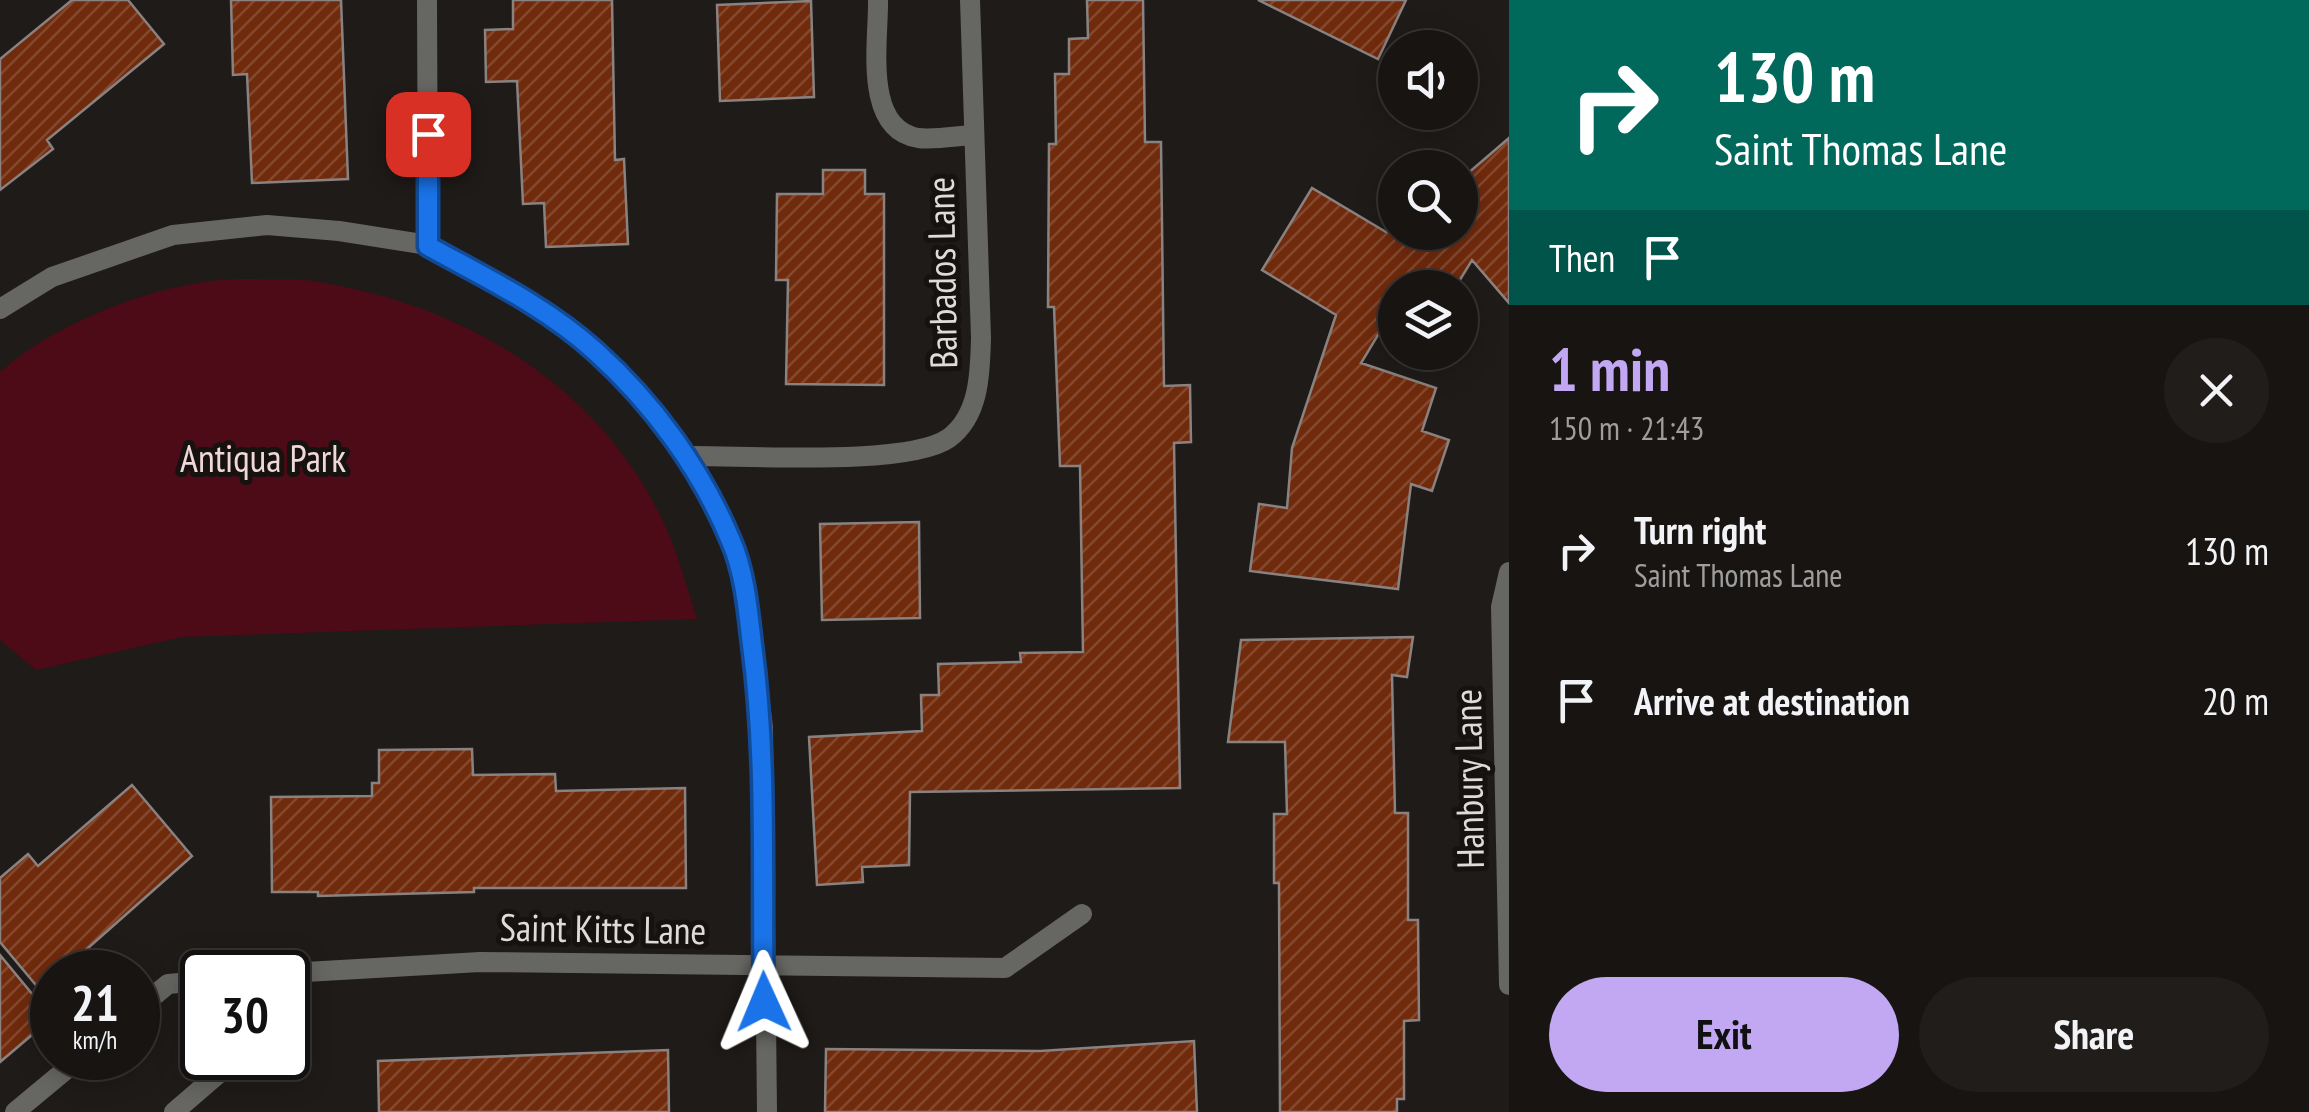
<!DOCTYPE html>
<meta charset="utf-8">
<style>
:root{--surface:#171412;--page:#201d1b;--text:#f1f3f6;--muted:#9e9e9f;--line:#363332;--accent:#c2a8f2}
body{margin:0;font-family:"PT Sans Narrow",sans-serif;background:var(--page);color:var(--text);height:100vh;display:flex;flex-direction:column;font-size:38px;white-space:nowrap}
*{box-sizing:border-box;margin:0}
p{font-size:32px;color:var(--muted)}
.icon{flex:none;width:55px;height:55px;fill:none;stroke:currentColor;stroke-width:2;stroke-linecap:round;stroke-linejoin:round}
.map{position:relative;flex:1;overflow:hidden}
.details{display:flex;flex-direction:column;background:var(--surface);width:800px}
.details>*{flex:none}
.guide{background:#00695c;color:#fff;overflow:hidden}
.tools{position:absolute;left:1378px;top:30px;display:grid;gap:20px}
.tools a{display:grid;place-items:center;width:100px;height:100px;border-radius:50%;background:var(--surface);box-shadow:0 5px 25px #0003,0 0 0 2px var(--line);font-size:50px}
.speed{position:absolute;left:30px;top:950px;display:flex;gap:20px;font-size:50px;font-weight:700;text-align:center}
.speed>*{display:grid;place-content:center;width:130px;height:130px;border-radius:50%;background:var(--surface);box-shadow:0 5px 25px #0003,0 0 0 2px var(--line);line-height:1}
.speed small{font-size:25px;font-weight:400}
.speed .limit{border:5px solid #111;border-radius:15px;background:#fff;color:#111}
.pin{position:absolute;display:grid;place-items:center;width:85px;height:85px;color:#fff;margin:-42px;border-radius:20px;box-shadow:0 5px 15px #0006}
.me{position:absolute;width:110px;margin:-55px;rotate:359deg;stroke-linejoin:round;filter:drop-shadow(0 0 8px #0008)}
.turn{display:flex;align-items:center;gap:35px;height:210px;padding:0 40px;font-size:45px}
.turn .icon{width:130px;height:130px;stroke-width:2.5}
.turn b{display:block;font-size:70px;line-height:85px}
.then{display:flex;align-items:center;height:95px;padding:0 40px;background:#0003;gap:20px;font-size:38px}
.round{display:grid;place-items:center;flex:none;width:105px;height:105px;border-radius:52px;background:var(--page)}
.summary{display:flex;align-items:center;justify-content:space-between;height:170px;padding:0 40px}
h1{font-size:60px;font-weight:600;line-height:75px;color:var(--accent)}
.primary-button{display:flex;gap:20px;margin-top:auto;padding:20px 40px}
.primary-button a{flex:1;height:115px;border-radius:60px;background:var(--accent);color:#111;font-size:40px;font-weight:600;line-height:115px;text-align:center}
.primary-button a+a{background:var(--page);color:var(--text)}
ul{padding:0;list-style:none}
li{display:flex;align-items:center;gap:30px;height:150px;padding:0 40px}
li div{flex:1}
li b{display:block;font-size:38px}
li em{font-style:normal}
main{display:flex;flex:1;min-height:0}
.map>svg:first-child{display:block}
.park{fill:#4c0b17}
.building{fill:url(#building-hatch);stroke:#898280;stroke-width:2.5}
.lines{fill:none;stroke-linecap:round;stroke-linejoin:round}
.minor{stroke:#666663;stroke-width:20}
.route-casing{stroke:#114b97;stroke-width:25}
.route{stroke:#1a73e8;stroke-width:18}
.labels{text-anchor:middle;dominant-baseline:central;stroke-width:10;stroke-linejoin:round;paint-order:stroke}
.street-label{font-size:38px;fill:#dedbd9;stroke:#16120f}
.park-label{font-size:38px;fill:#f0d8d8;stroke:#16120f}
</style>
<main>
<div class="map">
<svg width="1509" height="1112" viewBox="0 0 1509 1112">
<defs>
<pattern id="building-hatch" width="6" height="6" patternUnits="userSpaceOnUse" patternTransform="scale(2.5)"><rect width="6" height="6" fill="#702a0c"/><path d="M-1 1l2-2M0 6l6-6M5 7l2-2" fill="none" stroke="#84482f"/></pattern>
</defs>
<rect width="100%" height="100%" fill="#1f1b18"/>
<!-- park -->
<path class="park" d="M 297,279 C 448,297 592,376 661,517 C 677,549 686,585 697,619 L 182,637 L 36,670 L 0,640 L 0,372 C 54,324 147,287 220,280 C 245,278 272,280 297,279 Z"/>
<!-- building -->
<path class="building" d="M 72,0 L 128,0 L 164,44 L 47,140 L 53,149 L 0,190 L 0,59 Z
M 231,0 L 341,0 L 348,179 L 252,183 L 247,74 L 233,75 Z
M 513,0 L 612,0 L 615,160 L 624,159 L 628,244 L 546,247 L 544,203 L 523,204 L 517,81 L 486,82 L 485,30 L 513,29 Z
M 1087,0 L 1143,0 L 1145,142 L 1161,142 L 1164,386 L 1190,385 L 1191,442 L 1174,443 L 1180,788 L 910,792 L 909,865 L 862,867 L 863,882 L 817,885 L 809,737 L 922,731 L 921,695 L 939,695 L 938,664 L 1021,662 L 1020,653 L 1083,652 L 1080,466 L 1060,466 L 1054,307 L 1048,307 L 1049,144 L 1056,144 L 1055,74 L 1069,74 L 1069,39 L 1088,38 Z
M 1258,0 L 1406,0 L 1378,59 Z
M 811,1 L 814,97 L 720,101 L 717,5 Z
M 1509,138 L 1509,303 L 1472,260 L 1455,288 L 1395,288 L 1395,307 L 1361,363 L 1436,388 L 1422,431 L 1449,440 L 1432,491 L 1411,484 L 1398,589 L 1250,571 L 1259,504 L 1287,508 L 1292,448 L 1336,315 L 1262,270 L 1312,188 L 1386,232 L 1460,232 L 1460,180 Z
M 823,170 L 865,170 L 865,194 L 884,194 L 884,385 L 786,384 L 788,280 L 776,280 L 777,194 L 823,194 Z
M 919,522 L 920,618 L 822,620 L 820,524 Z
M 1413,637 L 1407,677 L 1392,675 L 1395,813 L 1408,813 L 1408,920 L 1418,920 L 1419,1020 L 1404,1021 L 1404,1099 L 1397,1099 L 1397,1112 L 1280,1112 L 1279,883 L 1274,883 L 1274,814 L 1287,814 L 1285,742 L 1228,742 L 1241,640 Z
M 472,749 L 473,775 L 555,774 L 556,791 L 685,788 L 686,888 L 474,888 L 474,892 L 318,896 L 318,892 L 272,892 L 271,797 L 372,796 L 372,783 L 379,783 L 379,750 Z
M 132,785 L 192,856 L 61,972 L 52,972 L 52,980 L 40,990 L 0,942 L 0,878 L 28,854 L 38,866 Z
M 0,955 L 52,1018 L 0,1062 Z
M 1194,1041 L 1197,1112 L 825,1112 L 826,1049 L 1040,1051 Z
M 668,1050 L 669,1112 L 379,1112 L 378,1061 Z"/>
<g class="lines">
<!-- minor -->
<path class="minor" d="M 427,0 L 428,245
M 878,0 C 879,39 862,129 918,138 C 935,140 956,136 973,135
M 0,309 L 52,277 L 173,235 L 267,225 L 339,231 L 428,245 L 530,303 L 594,349 L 649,405 L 687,456 L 732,543 L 747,602 L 763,727 L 767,1112
M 687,456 C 743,455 908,467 949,438 C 980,415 980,372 981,338 L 970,0
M 1509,572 L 1501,607 L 1509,985
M 288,973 L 480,962 L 1005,968 L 1082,914
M 138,1009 L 168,984 L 202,981
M 15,1112 L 80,1058
M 174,1112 L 217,1075 L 229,1058"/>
</g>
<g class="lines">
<!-- route casing -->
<g class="route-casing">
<path id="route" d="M 428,134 L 428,246 C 484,277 547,307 595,351 C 653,403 701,469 731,541 C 745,573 748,611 752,645 C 768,764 761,883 764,1002"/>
</g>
<!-- route -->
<use href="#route" class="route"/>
</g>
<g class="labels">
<!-- street labels -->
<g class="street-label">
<text transform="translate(941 273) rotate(-91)">Barbados Lane</text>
<text transform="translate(1468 779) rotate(-91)">Hanbury Lane</text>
<text transform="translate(603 928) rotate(1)">Saint Kitts Lane</text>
</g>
<!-- park labels -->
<g class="park-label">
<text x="263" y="457">Antiqua Park</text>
</g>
</g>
</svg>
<div class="tools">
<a><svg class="icon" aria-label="sound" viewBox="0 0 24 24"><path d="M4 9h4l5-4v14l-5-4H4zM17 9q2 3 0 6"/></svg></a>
<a><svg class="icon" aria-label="search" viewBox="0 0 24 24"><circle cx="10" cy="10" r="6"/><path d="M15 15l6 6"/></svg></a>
<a><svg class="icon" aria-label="layers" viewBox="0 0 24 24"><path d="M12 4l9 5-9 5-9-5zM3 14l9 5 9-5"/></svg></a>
</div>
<div class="speed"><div>21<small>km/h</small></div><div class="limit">30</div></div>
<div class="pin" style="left:428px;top:134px;background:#d93025"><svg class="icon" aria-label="arrive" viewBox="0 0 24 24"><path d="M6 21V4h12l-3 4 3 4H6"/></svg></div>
<svg class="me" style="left:764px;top:1002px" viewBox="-20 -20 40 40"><path d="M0-17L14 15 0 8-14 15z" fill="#1a73e8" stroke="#fff" stroke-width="4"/></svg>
</div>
<section class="details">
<div class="guide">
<div class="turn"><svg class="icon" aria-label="right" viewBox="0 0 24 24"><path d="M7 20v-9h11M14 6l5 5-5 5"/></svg><div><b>130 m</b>Saint Thomas Lane</div></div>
<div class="then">Then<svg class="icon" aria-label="arrive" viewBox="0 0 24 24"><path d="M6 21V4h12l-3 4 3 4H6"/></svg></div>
</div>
<div class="summary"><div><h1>1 min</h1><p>150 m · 21:43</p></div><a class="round"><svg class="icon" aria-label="close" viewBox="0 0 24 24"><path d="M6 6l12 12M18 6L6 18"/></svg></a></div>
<ul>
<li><svg class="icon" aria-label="right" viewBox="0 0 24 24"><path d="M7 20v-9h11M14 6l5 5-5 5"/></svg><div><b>Turn right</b><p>Saint Thomas Lane</p></div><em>130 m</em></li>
<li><svg class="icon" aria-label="arrive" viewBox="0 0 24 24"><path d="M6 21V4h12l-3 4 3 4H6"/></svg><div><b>Arrive at destination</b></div><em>20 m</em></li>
</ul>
<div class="primary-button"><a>Exit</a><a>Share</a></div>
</section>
</main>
